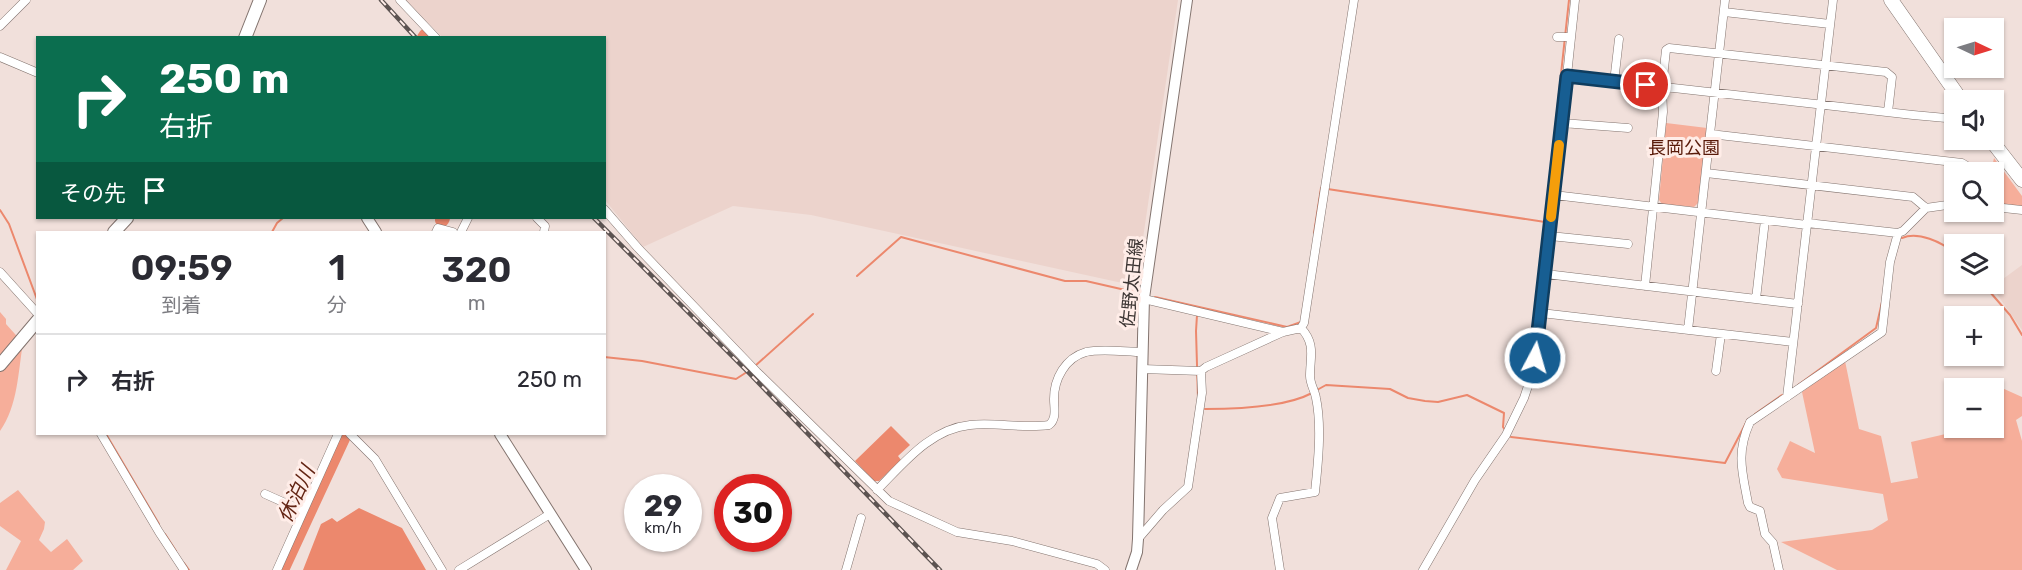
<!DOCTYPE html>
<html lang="ja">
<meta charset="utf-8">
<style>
:root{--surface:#fff;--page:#f7f7f7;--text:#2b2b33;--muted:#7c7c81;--line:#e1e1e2}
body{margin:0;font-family:Rubik,"Noto Sans JP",sans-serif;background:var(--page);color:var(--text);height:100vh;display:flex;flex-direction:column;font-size:22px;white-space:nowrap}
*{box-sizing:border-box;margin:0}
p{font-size:20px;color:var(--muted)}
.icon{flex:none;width:33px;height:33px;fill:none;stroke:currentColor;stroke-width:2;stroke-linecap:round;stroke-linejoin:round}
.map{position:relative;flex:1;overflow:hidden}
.sheet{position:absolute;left:36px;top:231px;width:570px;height:204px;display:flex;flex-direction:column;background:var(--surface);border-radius:0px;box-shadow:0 2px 4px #0004}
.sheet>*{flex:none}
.banner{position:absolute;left:36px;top:36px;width:570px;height:183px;border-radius:0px;box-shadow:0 2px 4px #0004;background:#0b6e4f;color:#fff;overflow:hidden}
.needle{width:39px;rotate:94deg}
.fabs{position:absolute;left:1944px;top:18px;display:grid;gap:12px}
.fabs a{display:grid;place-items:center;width:60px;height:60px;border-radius:0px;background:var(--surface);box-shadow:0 2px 4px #0004;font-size:30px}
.speed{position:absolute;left:624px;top:474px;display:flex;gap:12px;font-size:30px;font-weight:700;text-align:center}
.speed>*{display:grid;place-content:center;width:78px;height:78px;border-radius:50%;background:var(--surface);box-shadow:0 2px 4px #0004;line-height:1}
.speed small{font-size:15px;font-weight:400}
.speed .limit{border:9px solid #d22;background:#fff;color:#111}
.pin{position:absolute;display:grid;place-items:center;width:51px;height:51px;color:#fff;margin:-26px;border:3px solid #fff;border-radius:50%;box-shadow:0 2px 6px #0007}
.me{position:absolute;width:66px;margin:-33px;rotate:6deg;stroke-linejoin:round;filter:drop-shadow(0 0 4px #0008)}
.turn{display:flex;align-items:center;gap:21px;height:126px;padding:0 24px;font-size:27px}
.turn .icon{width:78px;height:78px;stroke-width:2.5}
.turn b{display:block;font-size:42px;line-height:51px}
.then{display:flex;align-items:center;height:57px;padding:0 24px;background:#0003;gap:12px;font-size:22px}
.eta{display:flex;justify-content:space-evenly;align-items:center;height:102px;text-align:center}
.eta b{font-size:36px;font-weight:600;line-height:42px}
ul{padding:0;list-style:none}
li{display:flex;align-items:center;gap:18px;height:90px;padding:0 24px;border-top:2px solid var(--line)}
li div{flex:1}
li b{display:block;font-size:22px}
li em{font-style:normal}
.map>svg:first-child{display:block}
.built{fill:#ecd3cc}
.green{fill:#f6ae9a}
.water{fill:#ec886d}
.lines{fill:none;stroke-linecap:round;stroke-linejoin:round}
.stream{stroke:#ec886d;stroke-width:2}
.river{stroke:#ec886d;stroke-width:14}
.street-casing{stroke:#83746f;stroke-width:9}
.secondary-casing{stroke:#83746f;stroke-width:12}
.primary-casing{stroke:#83746f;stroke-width:14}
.highway-casing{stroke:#83746f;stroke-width:15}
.street{stroke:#fff;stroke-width:8}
.secondary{stroke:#fff;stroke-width:10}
.primary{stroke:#fff;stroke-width:12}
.highway{stroke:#fff;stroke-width:14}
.rail-casing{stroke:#5c5351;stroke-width:4.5}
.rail{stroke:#ffede8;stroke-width:2;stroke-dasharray:7;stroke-linecap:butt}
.route-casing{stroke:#0f3d5f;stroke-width:15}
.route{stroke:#175e92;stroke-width:10}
.slow{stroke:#f59e0b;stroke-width:10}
.labels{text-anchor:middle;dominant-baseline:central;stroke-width:6;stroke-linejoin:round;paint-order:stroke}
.park-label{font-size:18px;fill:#591a09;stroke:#ffede8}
.street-label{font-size:18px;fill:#3d3634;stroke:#ffede8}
.water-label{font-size:20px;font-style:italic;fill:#642514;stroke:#ffede8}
</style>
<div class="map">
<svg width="2022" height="570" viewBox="0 0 2022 570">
<rect width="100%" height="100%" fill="#f1e0db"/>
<!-- built -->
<path class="built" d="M 406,0 L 1178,0 L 1136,286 L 811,215 L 733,206 L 643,247 L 605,200 L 604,38 L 442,37 Z
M 2022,265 L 2022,330 L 1992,287 Z"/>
<!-- green -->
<path class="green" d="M 1666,123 L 1707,128 L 1698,203 L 1694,207 L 1662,204 L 1659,200 Z
M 1994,158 L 2022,196 L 2022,206 L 1994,203 L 1994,172 L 1991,172 Z
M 0,312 L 6,319 L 6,324 L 23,343 C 18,372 18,406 0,431 Z
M 1845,361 L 1859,429 L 1881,436 L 1891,483 L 1918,478 L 1911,442 L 1950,433 L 1945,402 L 1954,397 L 1954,428 L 1994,428 L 1994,388 L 1972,388 L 1994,380 L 2002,388 L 2022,397 L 2022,416 L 2016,420 L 2022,441 L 2022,570 L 1837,570 L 1781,542 L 1872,530 L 1888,520 L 1883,494 L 1782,478 L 1777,469 L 1790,441 L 1815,453 L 1802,392 Z
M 18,490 L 45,522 L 44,529 L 39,540 L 51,552 L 67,539 L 83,561 L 73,570 L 6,570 L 21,541 L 0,526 L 0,503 Z"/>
<!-- water -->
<path class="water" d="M 891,426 L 910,445 L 898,456 L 901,460 L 879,481 L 874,481 L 855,461 Z
M 359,508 L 402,528 L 426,570 L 303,570 L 321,524 L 332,518 L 337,522 Z"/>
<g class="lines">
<!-- stream -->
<path class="stream" d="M 0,210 L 9,224 L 38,302
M 272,232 L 277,223 L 283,218
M 1314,233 L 1321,188 L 1545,222 L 1569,0
M 1902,238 C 1918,231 1942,242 1954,253
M 857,276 L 901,237 L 1065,281 L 1086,281 L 1134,292
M 1983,284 L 2010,315 L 2022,335
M 1155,297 L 1287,327 L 1301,322
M 1197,315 L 1196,331 L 1198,399
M 604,357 L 642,361 L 736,379 L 750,370
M 755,366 L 813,314
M 1798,385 L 1876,328 L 1882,302
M 1317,390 L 1326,385 L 1390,389 L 1408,398 L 1425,401 L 1438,402 L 1467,395 L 1504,413 L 1503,427 L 1505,430
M 1205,409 C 1235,409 1286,407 1312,393
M 1755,414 L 1782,395
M 106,434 L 159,524
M 1511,437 L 1725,463 L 1748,419
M 165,534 L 176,551
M 184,563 L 189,570"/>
<!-- river -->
<path class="river" d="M 424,38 L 426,35
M 442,220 L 443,218
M 282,570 L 345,434"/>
<!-- street casing -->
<g class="street-casing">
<path id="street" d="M 400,0 L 436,38
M 1724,12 L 1830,24
M 0,26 L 26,0
M 1557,37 L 1571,37
M 0,57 L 38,73
M 1567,76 L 1913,115 L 1946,118 L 1954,113
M 1614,82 L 1619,39
M 1562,123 L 1628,128
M 1710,134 L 1962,163 L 1967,166 L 1968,172
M 1706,173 L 1913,197 L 1926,208
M 1554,195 L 1807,225
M 1994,207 L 2022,210
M 604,209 L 638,248 L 757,372 L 889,501 L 957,532 L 1012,541 L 1097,564 L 1105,570
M 537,218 L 545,226 L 544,232
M 1807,223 L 1898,233 L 1903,231 L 1926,208 L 1954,204
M 436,232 L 438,228 L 453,232
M 461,232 L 468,218
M 1550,236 L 1628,244
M 0,272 L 38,314
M 1546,274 L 1798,304
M 1645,286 L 1663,112 L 1662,87 L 1666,50 L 1669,48 L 1886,72 L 1892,77 L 1888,112
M 1144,299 L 1283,332
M 1756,299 L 1765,220
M 1541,313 L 1793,342
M 1301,328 L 1304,323 L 1354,0
M 1688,330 L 1725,0
M 1142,369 L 1201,371
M 1716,371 L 1721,334
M 1787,397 L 1833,0
M 101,434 L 159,532 L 184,570
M 350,434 L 375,459 L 442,570
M 877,490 C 903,464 930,429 970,425 C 996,422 1023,429 1049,425 C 1057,419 1054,408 1054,399 C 1054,379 1065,358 1086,352 C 1102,348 1126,352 1143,352
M 265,494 L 303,511
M 1138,539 L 1163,510 L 1188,487 L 1202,393 L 1201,371 L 1206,367 L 1283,332 L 1301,328
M 277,570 L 338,434
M 459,570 L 550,514
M 846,570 L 861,518
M 1280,570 L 1272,518 L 1280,498 L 1315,492 C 1318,464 1322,426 1316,398 C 1315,391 1310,384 1310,376 C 1310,357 1316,344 1301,328
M 1423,570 L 1475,480 L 1506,435 L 1524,398 L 1532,374 L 1546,274 L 1575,0
M 1779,570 L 1773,543 L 1765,534 L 1760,511 L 1750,507 L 1748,503 C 1742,471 1736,453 1750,422 L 1882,332 L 1890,262 L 1898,233"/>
</g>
<!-- secondary casing -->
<g class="secondary-casing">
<path id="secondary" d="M 367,218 L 376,232
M 500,434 L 586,570
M 1131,570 L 1137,552 L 1138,539 L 1144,298 L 1187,0"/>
</g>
<!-- primary casing -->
<g class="primary-casing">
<path id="primary" d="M 245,38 L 260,0
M 114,232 L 127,218
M 0,365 L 38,320"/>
</g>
<!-- highway casing -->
<g class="highway-casing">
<path id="highway" d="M 1891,0 L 1961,100
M 1991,140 L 2022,180"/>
</g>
<!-- street -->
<use href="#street" class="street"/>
<!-- secondary -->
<use href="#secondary" class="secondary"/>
<!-- primary -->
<use href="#primary" class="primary"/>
<!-- highway -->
<use href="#highway" class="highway"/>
<!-- rail casing -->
<g class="rail-casing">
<path id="rail" d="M 381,0 L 416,38
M 594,218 L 748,372 L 940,570"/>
</g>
<!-- rail -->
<use href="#rail" class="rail"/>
</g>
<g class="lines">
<!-- route casing -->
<g class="route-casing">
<path id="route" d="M 1535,358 L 1567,76 L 1646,85"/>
</g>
<!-- route -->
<use href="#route" class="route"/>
<!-- slow -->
<path class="slow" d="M 1551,217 L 1559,145"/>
</g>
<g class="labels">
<!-- park labels -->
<g class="park-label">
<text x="1684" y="148">長岡公園</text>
</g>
<!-- street labels -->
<g class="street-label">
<text transform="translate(1132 283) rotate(-84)">佐野太田線</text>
</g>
<!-- water labels -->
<g class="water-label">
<text transform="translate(296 494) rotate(-65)">休泊川</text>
</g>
</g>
</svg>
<div class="fabs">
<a><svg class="needle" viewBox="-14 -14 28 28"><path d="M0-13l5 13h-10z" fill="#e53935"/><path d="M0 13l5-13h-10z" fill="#7c7c81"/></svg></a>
<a><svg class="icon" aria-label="sound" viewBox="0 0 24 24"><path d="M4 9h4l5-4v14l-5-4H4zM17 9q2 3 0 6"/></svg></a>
<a><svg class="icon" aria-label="search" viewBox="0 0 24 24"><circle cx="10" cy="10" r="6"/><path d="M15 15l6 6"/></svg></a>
<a><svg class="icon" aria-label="layers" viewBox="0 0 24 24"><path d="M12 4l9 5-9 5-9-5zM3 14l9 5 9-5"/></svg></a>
<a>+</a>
<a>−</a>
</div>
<div class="speed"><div>29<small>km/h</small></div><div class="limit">30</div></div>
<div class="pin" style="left:1646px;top:85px;background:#d93025"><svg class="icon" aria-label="arrive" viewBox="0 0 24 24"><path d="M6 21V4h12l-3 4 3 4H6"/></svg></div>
<svg class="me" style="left:1535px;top:358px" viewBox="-20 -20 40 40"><circle r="17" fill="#175e92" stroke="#fff" stroke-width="3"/><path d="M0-11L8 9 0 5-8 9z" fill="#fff"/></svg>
<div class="banner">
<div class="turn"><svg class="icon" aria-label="right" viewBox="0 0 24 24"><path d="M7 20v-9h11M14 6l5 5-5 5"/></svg><div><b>250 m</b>右折</div></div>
<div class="then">その先<svg class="icon" aria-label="arrive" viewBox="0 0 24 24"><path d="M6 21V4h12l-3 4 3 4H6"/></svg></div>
</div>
<section class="sheet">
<div class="eta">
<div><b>09:59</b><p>到着</p></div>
<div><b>1</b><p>分</p></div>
<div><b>320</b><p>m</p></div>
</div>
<ul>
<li><svg class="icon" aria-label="right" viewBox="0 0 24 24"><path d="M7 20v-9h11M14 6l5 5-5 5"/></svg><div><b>右折</b></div><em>250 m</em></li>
</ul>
</section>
</div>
